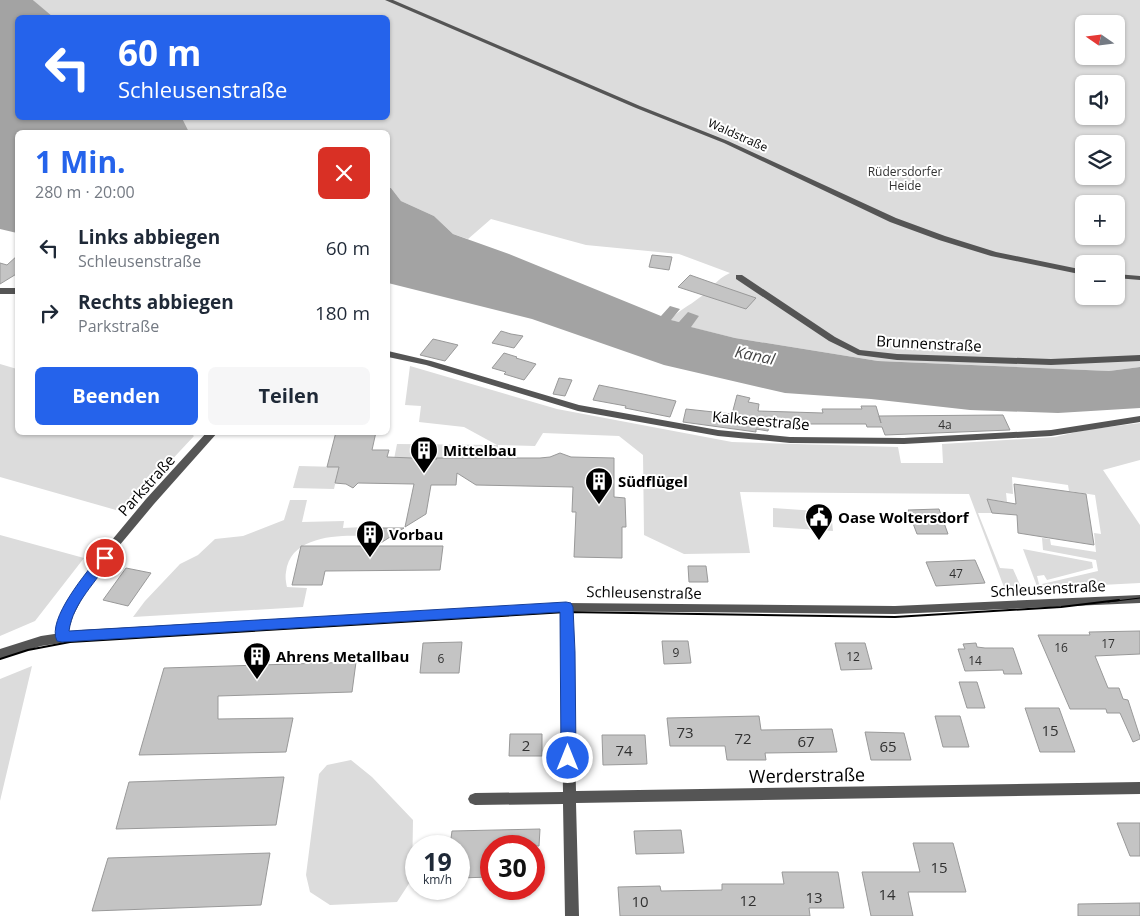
<!DOCTYPE html>
<html lang="de">
<meta charset="utf-8">
<style>
:root{--surface:#fff;--page:#f6f6f7;--text:#1f2937;--muted:#747a83;--accent:#2563eb}
body{margin:0;font-family:"Open Sans",sans-serif;background:var(--page);color:var(--text);height:100vh;display:flex;flex-direction:column;font-size:19px;white-space:nowrap}
*{box-sizing:border-box;margin:0}
p{font-size:16px;color:var(--muted)}
.icon{flex:none;width:28px;height:28px;fill:none;stroke:currentColor;stroke-width:2;stroke-linecap:round;stroke-linejoin:round}
.map{position:relative;flex:1;overflow:hidden}
.side{position:absolute;left:15px;top:130px;width:375px;height:305px;display:flex;flex-direction:column;background:var(--surface);border-radius:8px;box-shadow:0 1px 4px #0004}
.side>*{flex:none}
.hud{position:absolute;left:15px;top:15px;width:375px;height:105px;border-radius:8px;box-shadow:0 1px 4px #0004;background:#2563eb;color:#fff;overflow:hidden}
.needle{width:32px;rotate:284deg}
.tools{position:absolute;left:1075px;top:15px;display:grid;gap:10px}
.tools a{display:grid;place-items:center;width:50px;height:50px;border-radius:8px;background:var(--surface);box-shadow:0 1px 4px #0004;font-size:25px}
.speed{position:absolute;left:405px;top:835px;display:flex;gap:10px;font-size:25px;font-weight:700;text-align:center}
.speed>*{display:grid;place-content:center;width:65px;height:65px;border-radius:50%;background:var(--surface);box-shadow:0 1px 4px #0004;line-height:1}
.speed small{font-size:12px;font-weight:400}
.speed .limit{border:8px solid #d22;background:#fff;color:#111}
.pin{position:absolute;display:grid;place-items:center;width:42px;height:42px;color:#fff;margin:-21px;border:2px solid #fff;border-radius:50%;box-shadow:0 1px 5px #0007}
.me{position:absolute;width:55px;margin:-28px;rotate:0deg;stroke-linejoin:round;filter:drop-shadow(0 0 4px #0008)}
.turn{display:flex;align-items:center;gap:18px;height:105px;padding:0 20px;font-size:22px}
.turn .icon{width:65px;height:65px;stroke-width:2.5}
.turn b{display:block;font-size:35px;line-height:42px}
.round{display:grid;place-items:center;flex:none;width:52px;height:52px;border-radius:8px;background:var(--page)}
.head{display:flex;align-items:center;justify-content:space-between;height:85px;padding:0 20px}
h1{font-size:30px;font-weight:700;line-height:38px;color:var(--accent)}
.button{display:flex;gap:10px;margin-top:auto;padding:10px 20px}
.button a{flex:1;height:58px;border-radius:8px;background:var(--accent);color:#fff;font-size:20px;font-weight:700;line-height:58px;text-align:center}
.button a+a{background:var(--page);color:var(--text)}
ul{padding:0;list-style:none}
li{display:flex;align-items:center;gap:15px;height:65px;padding:0 20px}
li div{flex:1}
li b{display:block;font-size:19px}
li em{font-style:normal}
.map>svg:first-child{display:block}
.green{fill:#dcdcdc;fill-rule:evenodd}
.water{fill:#a3a3a3}
.building{fill:#c4c4c4;stroke:#999}
.lines{fill:none;stroke-linecap:round;stroke-linejoin:round}
.minor{fill:#555;fill-rule:evenodd}
.tertiary{fill:#555;fill-rule:evenodd}
.tram-far1{stroke:#000;stroke-width:1}
.tram{stroke:#000;stroke-width:2}
.route{fill:#2563eb;stroke:#184099}
.labels{text-anchor:middle;dominant-baseline:central;stroke-width:4;stroke-linejoin:round;paint-order:stroke}
.far-street-label{font-size:12px;fill:#000;stroke:#fff}
.far-park-label{font-size:12px;fill:#333;stroke:#fff}
.number-label{font-size:12px;fill:#313131}
.street-label{font-size:15px;fill:#000;stroke:#fff}
.poi-label{font-size:15px;font-weight:bold;fill:#000;stroke:#fff;text-anchor:start}
.near-number-label{font-size:15px;fill:#313131}
.water-label{font-size:16px;font-style:italic;fill:#444;stroke:#fff}
.near-street-label{font-size:18px;fill:#000;stroke:#fff}
</style>
<div class="map">
<svg width="1140" height="916" viewBox="0 0 1140 916">
<rect width="100%" height="100%" fill="#fff"/>
<!-- green -->
<path class="green" d="M 33,0 L 1140,0 L 1140,367 L 1109,371 L 878,361 L 735,338 L 690,327 L 699,316 L 679,322 L 670,320 C 679,310 689,306 699,298 C 711,290 716,279 730,273 L 679,254 L 586,245 L 491,219 L 468,239 L 453,234 L 434,216 L 401,201 L 391,188 L 388,188 L 388,132 L 189,132 L 182,118 L 388,118 L 388,18 L 53,18 ZM 1084,24 L 1116,24 L 1116,56 L 1084,56 ZM 1084,84 L 1116,84 L 1116,116 L 1084,116 ZM 1084,144 L 1116,144 L 1116,176 L 1084,176 ZM 1084,204 L 1116,204 L 1116,236 L 1084,236 ZM 1084,264 L 1116,264 L 1116,296 L 1084,296 Z
M 0,364 L 17,369 L 18,432 L 189,432 L 194,436 L 123,512 L 0,477 Z
M 410,366 L 557,409 L 732,442 L 898,447 L 901,463 L 943,463 L 942,444 L 1055,437 L 1085,430 L 1140,423 L 1140,460 L 1103,470 L 1140,525 L 1140,583 L 1043,588 L 1042,584 L 1098,571 L 1096,560 L 1043,550 L 1042,538 L 1050,539 L 1051,545 L 1096,552 L 1094,533 L 1101,534 L 1095,495 L 1069,491 L 1068,485 L 1012,477 L 1013,494 L 1006,493 L 1007,502 L 988,499 L 992,513 L 978,513 L 1000,568 L 1013,569 L 1022,589 L 1005,590 L 969,494 L 740,492 L 750,553 L 684,554 L 644,535 L 643,455 L 619,436 L 543,433 L 535,446 L 498,445 L 498,447 L 501,447 L 500,457 L 478,456 L 478,461 L 452,458 L 394,459 L 397,444 L 497,445 L 464,427 L 419,422 L 421,406 L 405,405 Z
M 299,466 L 339,467 L 334,489 L 293,488 Z
M 290,500 L 307,500 L 302,522 L 344,521 L 343,528 L 363,527 L 362,536 C 335,535 290,537 286,572 C 285,577 286,583 287,587 L 307,588 L 303,607 L 133,617 L 145,601 L 180,564 L 198,555 L 215,539 L 243,536 L 284,520 Z
M 773,508 L 831,512 L 833,531 L 773,527 Z
M 0,535 L 84,558 L 35,621 L 0,636 Z
M 1023,549 L 1092,562 L 1093,568 L 1047,580 L 1044,575 L 1037,576 L 1040,588 L 1038,589 Z
M 32,666 L 0,801 L 0,679 Z
M 351,760 L 372,777 L 413,820 L 412,879 L 397,902 L 330,905 L 310,892 L 306,875 L 319,774 L 327,765 Z"/>
<!-- water -->
<path class="water" d="M 0,0 L 33,0 L 53,17 L 18,18 L 18,118 L 182,118 L 189,132 L 18,132 L 17,233 L 0,229 Z
M 388,188 L 391,188 L 401,201 L 434,216 L 453,234 L 509,254 L 661,316 L 670,306 L 680,309 L 671,320 L 679,322 L 688,312 L 699,316 L 691,327 L 735,338 L 878,361 L 1109,371 L 1140,367 L 1140,408 L 1058,413 L 970,410 L 871,399 L 785,393 L 664,365 L 532,319 L 388,283 Z"/>
<!-- building -->
<path class="building" d="M 18,255 L 18,273 L 0,284 L 0,263 L 7,265 Z
M 652,255 L 672,257 L 669,270 L 649,267 Z
M 690,275 L 724,287 L 756,298 L 746,309 L 678,287 Z
M 501,331 L 511,334 L 523,336 L 514,348 L 492,343 Z
M 433,339 L 458,345 L 445,361 L 420,355 Z
M 504,353 L 517,357 L 516,358 L 536,364 L 524,380 L 504,374 L 506,372 L 492,368 Z
M 559,378 L 572,380 L 565,396 L 553,394 Z
M 599,385 L 643,394 L 676,401 L 670,417 L 625,408 L 626,406 L 593,400 Z
M 737,395 L 750,398 L 748,402 L 759,404 L 758,411 L 823,413 L 822,409 L 862,409 L 861,406 L 876,406 L 881,423 L 879,416 L 1003,415 L 1010,430 L 885,435 L 882,427 L 867,427 L 866,424 L 769,424 L 768,431 L 756,429 L 756,432 L 683,422 L 686,409 L 732,414 Z
M 336,432 L 376,432 L 372,450 L 389,450 L 387,457 L 437,459 L 435,458 L 540,458 L 550,457 L 560,453 L 571,457 L 614,458 L 614,497 L 625,498 L 626,527 L 622,527 L 622,558 L 574,557 L 576,512 L 572,512 L 573,487 L 476,485 L 457,473 L 456,485 L 431,485 L 426,514 L 405,527 L 414,484 L 358,483 L 353,488 L 346,484 L 335,483 L 339,467 L 327,467 Z
M 1014,484 L 1086,494 L 1094,545 L 1018,533 L 1017,515 L 992,513 L 987,499 L 1016,504 Z
M 939,509 L 948,534 L 917,534 L 908,510 Z
M 366,528 L 404,528 L 376,546 L 443,546 L 440,570 L 325,571 L 322,585 L 292,585 L 301,546 L 362,546 Z
M 975,560 L 985,583 L 936,586 L 926,562 Z
M 688,566 L 706,566 L 708,582 L 689,582 Z
M 126,568 L 151,573 L 128,606 L 103,600 Z
M 1140,631 L 1140,654 L 1095,656 L 1108,688 L 1119,688 L 1123,699 L 1128,700 L 1140,737 L 1140,739 L 1133,742 L 1120,713 L 1107,713 L 1106,709 L 1070,709 L 1038,635 L 1090,635 L 1089,632 Z
M 662,641 L 688,641 L 691,663 L 664,664 Z
M 462,642 L 459,673 L 420,673 L 423,643 Z
M 835,643 L 865,643 L 872,669 L 841,670 Z
M 976,643 L 977,647 L 985,648 L 1013,648 L 1022,674 L 1004,674 L 1003,670 L 965,671 L 958,649 L 965,649 L 963,644 Z
M 356,662 L 352,692 L 218,696 L 218,719 L 293,718 L 286,752 L 139,755 L 164,668 Z
M 959,682 L 977,682 L 985,708 L 967,708 Z
M 1025,708 L 1059,708 L 1075,752 L 1040,752 Z
M 759,716 L 761,730 L 832,729 L 837,752 L 765,753 L 766,760 L 727,760 L 725,746 L 670,746 L 667,718 Z
M 935,716 L 960,716 L 969,747 L 943,747 Z
M 865,732 L 904,733 L 911,760 L 871,760 Z
M 510,734 L 542,734 L 542,756 L 509,756 Z
M 602,735 L 645,735 L 647,764 L 603,765 Z
M 284,777 L 276,825 L 116,829 L 129,782 Z
M 1117,823 L 1140,823 L 1140,856 L 1130,856 Z
M 540,829 L 539,846 L 491,846 L 491,877 L 459,878 L 459,846 L 450,846 L 452,831 Z
M 681,830 L 684,853 L 636,854 L 634,831 Z
M 913,843 L 953,843 L 966,892 L 908,892 L 913,916 L 871,916 L 862,872 L 920,872 Z
M 270,853 L 261,905 L 92,911 L 108,858 Z
M 782,872 L 838,872 L 844,908 L 809,908 L 810,916 L 620,916 L 618,887 L 660,886 L 661,891 L 722,890 L 722,884 L 784,884 Z
M 1140,903 L 1140,916 L 1078,916 L 1078,904 Z"/>
<g class="lines">
<!-- minor -->
<path class="minor" d="M 736,275 L 742,275 L 835,337 L 860,350 L 897,354 L 1051,359 L 1140,355 L 1140,361 L 1051,365 L 897,360 L 858,355 L 829,341 L 736,279 Z
M 0,288 L 18,288 L 18,294 L 0,294 Z
M 388,351 L 431,361 L 579,405 L 718,430 L 790,437 L 904,438 L 1051,430 L 1140,416 L 1140,422 L 1051,436 L 904,444 L 790,443 L 718,436 L 578,411 L 426,365 L 388,357 Z
M 207,432 L 218,432 L 154,504 L 104,564 L 85,593 L 73,616 L 66,640 L 62,642 L 58,640 L 56,637 L 61,616 L 77,587 L 97,558 L 146,499 Z
M 566,603 L 570,604 L 572,607 L 576,791 L 1140,782 L 1140,794 L 576,803 L 579,916 L 565,916 L 563,804 L 475,805 L 470,803 L 468,799 L 470,795 L 475,793 L 563,792 L 560,607 L 562,604 Z"/>
<!-- tertiary -->
<path class="tertiary" d="M 385,0 L 393,0 L 640,106 L 728,141 L 896,218 L 945,236 L 996,252 L 1084,270 L 1084,275 L 991,256 L 939,240 L 890,222 L 724,143 L 636,108 Z
M 1116,274 L 1140,276 L 1140,280 L 1116,278 Z
M 1140,595 L 1140,603 L 895,614 L 566,611 L 81,640 L 41,646 L 0,659 L 0,649 L 41,636 L 81,630 L 566,603 L 895,606 Z"/>
<!-- tram-far1 -->
<path class="tram-far1" d="M 1108,602 L 1140,598"/>
<!-- tram -->
<path class="tram" d="M 0,659 L 28,650 L 70,642 L 566,612 L 895,617 L 1061,607 L 1119,600"/>
</g>
<!-- route -->
<path class="route" d="M 105,553 L 110,554 L 111,558 C 97,582 73,602 69,631 L 566,602 L 571,603 L 573,607 L 575,652 L 576,758 L 573,762 L 568,764 L 563,762 L 561,758 L 560,612 L 62,642 L 57,641 C 46,619 88,571 101,554 Z"/>
<!-- icons -->
<defs>
<g id="building-pin" transform="scale(1.4375)"><path d="M0 17L-7.5 6A9.5 9.5 0 1 1 7.5 6Z" fill="#000" stroke="#fff"/><path d="M-4-6H4V6H1V3H-1V6H-4ZM-2.5-4.3h1.7v1.8h-1.7ZM.8-4.3h1.7v1.8H.8ZM-2.5-1h1.7V.8h-1.7ZM.8-1h1.7V.8H.8Z" fill="#fff"/></g>
<g id="civic-pin" transform="scale(1.4375)"><path d="M0 17L-7.5 6A9.5 9.5 0 1 1 7.5 6Z" fill="#000" stroke="#fff"/><path d="M-.6-6.5H3V-4.5H.6V-3L4-1V1h2V6H-6V1h2V-1L-.6-3ZM-1.2 2.5V6h2.4V2.5Z" fill="#fff"/></g>
</defs>
<g fill-rule="evenodd">
<use href="#building-pin" x="424" y="450"/>
<use href="#building-pin" x="599" y="481"/>
<use href="#civic-pin" x="819" y="517"/>
<use href="#building-pin" x="370" y="534"/>
<use href="#building-pin" x="257" y="656"/>
</g>
<g class="labels">
<!-- far-street labels -->
<g class="far-street-label">
<text transform="translate(738 135) rotate(24)">Waldstraße</text>
</g>
<!-- far-park labels -->
<g class="far-park-label">
<text x="905" y="171">Rüdersdorfer<tspan x="905" dy="14">Heide</tspan></text>
</g>
<!-- number labels -->
<g class="number-label">
<text x="945" y="424">4a</text>
<text x="956" y="573">47</text>
<text x="1108" y="643">17</text>
<text x="1061" y="647">16</text>
<text x="676" y="652">9</text>
<text x="853" y="656">12</text>
<text x="441" y="658">6</text>
<text x="975" y="660">14</text>
</g>
<!-- street labels -->
<g class="street-label">
<text transform="translate(929 343) rotate(3)">Brunnenstraße</text>
<text transform="translate(761 420) rotate(5)">Kalkseestraße</text>
<text transform="translate(146 485) rotate(-48)">Parkstraße</text>
<text transform="translate(1048 588) rotate(-3)">Schleusenstraße</text>
<text transform="translate(644 592) rotate(1)">Schleusenstraße</text>
</g>
<!-- poi labels -->
<g class="poi-label">
<text x="443" y="450">Mittelbau</text>
<text x="618" y="481">Südflügel</text>
<text x="838" y="517">Oase Woltersdorf</text>
<text x="389" y="534">Vorbau</text>
<text x="276" y="656">Ahrens Metallbau</text>
</g>
<!-- near-number labels -->
<g class="near-number-label">
<text x="1050" y="730">15</text>
<text x="685" y="732">73</text>
<text x="743" y="738">72</text>
<text x="806" y="741">67</text>
<text x="526" y="745">2</text>
<text x="888" y="746">65</text>
<text x="624" y="750">74</text>
<text x="939" y="867">15</text>
<text x="887" y="894">14</text>
<text x="814" y="897">13</text>
<text x="748" y="900">12</text>
<text x="640" y="901">10</text>
</g>
<!-- water labels -->
<g class="water-label">
<text transform="translate(755 355) rotate(12)">Kanal</text>
</g>
<!-- near-street labels -->
<g class="near-street-label">
<text transform="translate(807 775) rotate(-1)">Werderstraße</text>
</g>
</g>
</svg>
<div class="tools">
<a><svg class="needle" viewBox="-14 -14 28 28"><path d="M0-13l5 13h-10z" fill="#e53935"/><path d="M0 13l5-13h-10z" fill="#747a83"/></svg></a>
<a><svg class="icon" aria-label="sound" viewBox="0 0 24 24"><path d="M4 9h4l5-4v14l-5-4H4zM17 9q2 3 0 6"/></svg></a>
<a><svg class="icon" aria-label="layers" viewBox="0 0 24 24"><path d="M12 4l9 5-9 5-9-5zM3 14l9 5 9-5"/></svg></a>
<a>+</a>
<a>−</a>
</div>
<div class="speed"><div>19<small>km/h</small></div><div class="limit">30</div></div>
<div class="pin" style="left:105px;top:558px;background:#d93025"><svg class="icon" aria-label="arrive" viewBox="0 0 24 24"><path d="M6 21V4h12l-3 4 3 4H6"/></svg></div>
<svg class="me" style="left:568px;top:758px" viewBox="-20 -20 40 40"><circle r="17" fill="#2563eb" stroke="#fff" stroke-width="3"/><path d="M0-11L8 9 0 5-8 9z" fill="#fff"/></svg>
<div class="hud">
<div class="turn"><svg class="icon" aria-label="left" viewBox="0 0 24 24"><path d="M17 20v-9H6M10 6l-5 5 5 5"/></svg><div><b>60 m</b>Schleusenstraße</div></div>
</div>
<section class="side">
<div class="head"><div><h1>1 Min.</h1><p>280 m · 20:00</p></div><a class="round" style="background:#d93025;color:#fff"><svg class="icon" aria-label="close" viewBox="0 0 24 24"><path d="M6 6l12 12M18 6L6 18"/></svg></a></div>
<ul>
<li><svg class="icon" aria-label="left" viewBox="0 0 24 24"><path d="M17 20v-9H6M10 6l-5 5 5 5"/></svg><div><b>Links abbiegen</b><p>Schleusenstraße</p></div><em>60 m</em></li>
<li><svg class="icon" aria-label="right" viewBox="0 0 24 24"><path d="M7 20v-9h11M14 6l5 5-5 5"/></svg><div><b>Rechts abbiegen</b><p>Parkstraße</p></div><em>180 m</em></li>
</ul>
<div class="button"><a>Beenden</a><a>Teilen</a></div>
</section>
</div>
